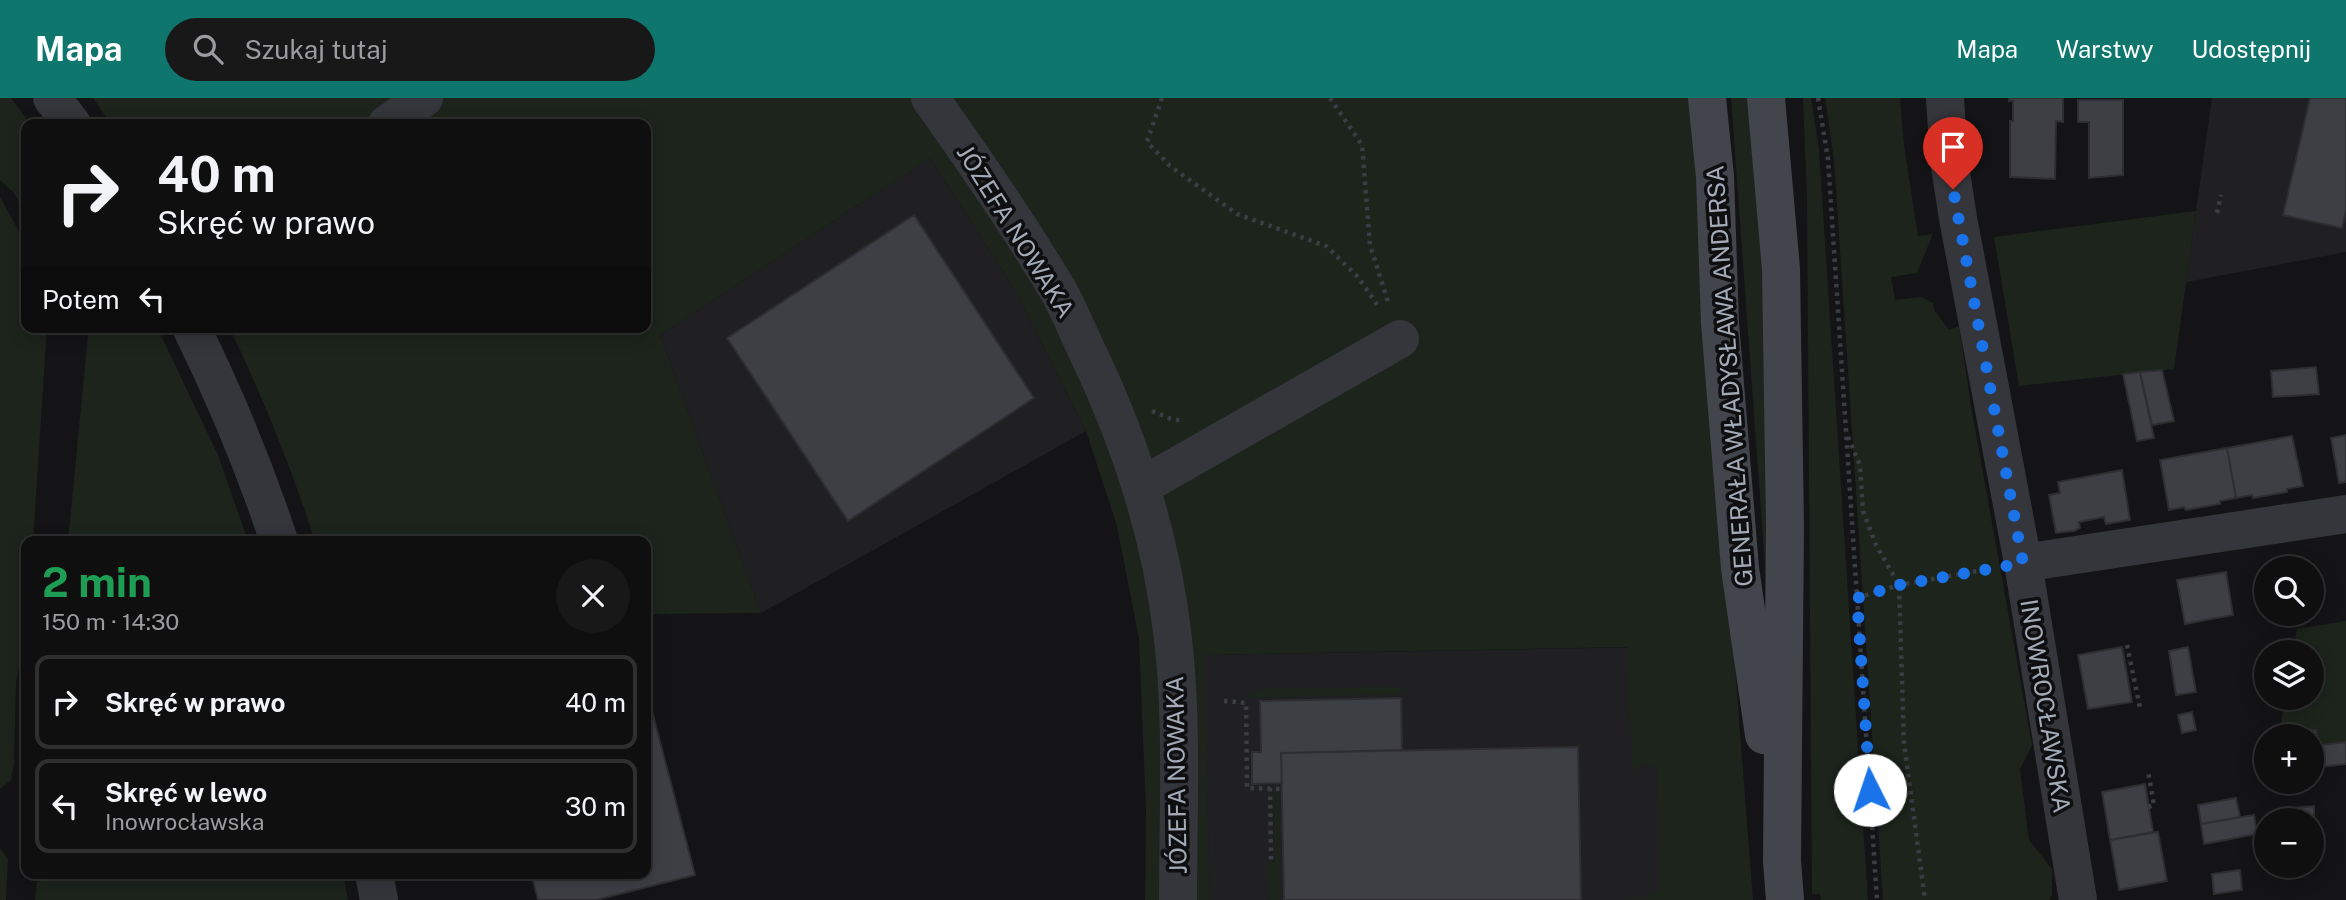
<!DOCTYPE html>
<html lang="pl">
<meta charset="utf-8">
<style>
:root{--surface:#0f0f10;--page:#181819;--text:#f1f3f6;--muted:#9b9c9f;--line:#2f2f30;--accent:#0f766e}
body{margin:0;font-family:"Public Sans",sans-serif;background:var(--page);color:var(--text);height:100vh;display:flex;flex-direction:column;font-size:26px;white-space:nowrap}
*{box-sizing:border-box;margin:0}
p{font-size:23px;color:var(--muted)}
.icon{flex:none;width:38px;height:38px;fill:none;stroke:currentColor;stroke-width:2;stroke-linecap:round;stroke-linejoin:round}
.map{position:relative;flex:1;overflow:hidden}
.panel{position:absolute;left:21px;top:438px;width:630px;height:343px;display:flex;flex-direction:column;background:var(--surface);border-radius:14px;box-shadow:0 4px 18px #0003,0 0 0 2px var(--line)}
.panel>*{flex:none}
.hud{position:absolute;left:21px;top:21px;width:630px;height:214px;border-radius:14px;box-shadow:0 4px 18px #0003,0 0 0 2px var(--line);background:#0f0f10;color:var(--text);overflow:hidden}
.controls{position:absolute;left:2254px;top:458px;display:grid;gap:14px}
.controls a{display:grid;place-items:center;width:70px;height:70px;border-radius:50%;background:var(--surface);box-shadow:0 4px 18px #0003,0 0 0 2px var(--line);font-size:35px}
.pin{position:absolute;display:grid;place-items:center;width:60px;height:60px;color:#fff;margin:-72px -30px;border-radius:50% 50% 50% 0;rotate:-45deg;box-shadow:0 0 7px #0007}
.pin .icon{rotate:45deg}
.me{position:absolute;width:77px;margin:-38px;rotate:356deg;stroke-linejoin:round;filter:drop-shadow(0 0 5px #0008)}
.turn{display:flex;align-items:center;gap:24px;height:147px;padding:0 21px;font-size:32px}
.turn .icon{width:91px;height:91px;stroke-width:2.5}
.turn b{display:block;font-size:49px;line-height:60px}
.then{display:flex;align-items:center;height:66px;padding:0 21px;background:#0003;gap:14px;font-size:26px}
.round{display:grid;place-items:center;flex:none;width:74px;height:74px;border-radius:37px;background:var(--page)}
.head{display:flex;align-items:center;justify-content:space-between;height:119px;padding:0 21px}
h1{font-size:42px;font-weight:700;line-height:52px;color:#1e9e55}
ul{padding:0;list-style:none}
li{display:flex;align-items:center;gap:21px;height:94px;margin:0 14px 10px;padding:0 7px;border:4px solid var(--line);border-radius:14px}
li div{flex:1}
li b{display:block;font-size:26px}
li em{font-style:normal}
header{display:flex;align-items:center;gap:42px;box-sizing:border-box;height:98px;padding:0 35px;background:var(--accent);color:#fff}
header strong{font-size:33px}
nav{display:flex;gap:38px;margin-inline-start:auto;font-size:24px}
.search{width:490px;height:63px;background:var(--page);display:flex;align-items:center;gap:18px;box-sizing:border-box;padding:0 24px;border-radius:38px;color:var(--muted);font-size:26px}
.map>svg:first-child{display:block}
.built{fill:#202023}
.green{fill:#1c241c}
.building{fill:#3e3f44;stroke:#2e2e32;stroke-width:2}
.lines{fill:none;stroke-linecap:round;stroke-linejoin:round}
.path{stroke:#3a3d43;stroke-width:4.5;stroke-dasharray:3.5 5;stroke-linecap:butt}
.street{stroke:#35363c;stroke-width:38}
.secondary{stroke:#42454c;stroke-width:38}
.route{stroke:#1a73e8;stroke-width:12;stroke-dasharray:0 21.6}
.labels{text-anchor:middle;dominant-baseline:central;stroke-width:7;stroke-linejoin:round;paint-order:stroke}
.street-label{font-size:24px;fill:#a4abb8;stroke:#0f0f11}
</style>
<header>
<strong>Mapa</strong>
<div class="search"><svg class="icon" aria-label="search" viewBox="0 0 24 24"><circle cx="10" cy="10" r="6"/><path d="M15 15l6 6"/></svg>Szukaj tutaj</div>
<nav><a>Mapa</a><a>Warstwy</a><a>Udostępnij</a></nav>
</header>
<div class="map">
<svg width="2346" height="802" viewBox="0 0 2346 802">
<rect width="100%" height="100%" fill="#141416"/>
<!-- built -->
<path class="built" d="M 2212,0 L 2346,0 L 2346,154 L 2186,184 Z
M 930,60 L 1013,189 L 1086,333 L 761,515 L 660,237 Z
M 1648,549 L 1666,802 L 1210,802 L 1203,557 Z"/>
<!-- green -->
<path class="green" d="M 0,0 L 11,0 L 30,26 L 26,26 L 26,118 L 14,95 L 0,82 Z
M 93,0 L 1691,0 L 1753,802 L 1611,802 L 1633,801 L 1633,798 C 1645,801 1652,800 1660,789 L 1657,672 L 1649,666 L 1638,665 L 1632,677 L 1627,549 L 1204,557 L 1210,802 L 1145,802 L 1146,713 L 1139,541 L 1117,428 L 1086,333 L 1013,189 L 930,60 L 660,237 L 761,515 L 646,516 L 646,443 L 315,443 C 291,369 263,299 229,229 L 646,229 L 646,26 L 111,26 Z
M 1731,0 L 1752,0 L 1762,86 L 1769,523 Z
M 1803,0 L 1811,0 L 1819,52 L 1868,802 L 1821,802 L 1820,796 L 1812,796 L 1807,99 Z
M 1825,0 L 1900,0 L 1904,47 L 1918,138 L 1933,136 L 1917,175 L 1891,179 L 1895,202 L 1921,199 L 1933,205 L 1934,212 L 1949,232 L 1959,228 L 1971,308 L 2032,647 L 2020,671 L 2029,742 L 2052,771 L 2052,796 L 2049,802 L 1883,802 L 1834,62 Z
M 0,99 L 26,146 L 26,229 L 47,229 L 33,443 L 26,443 L 26,535 L 16,585 L 14,666 L 11,682 L 0,691 Z
M 2196,113 L 2174,271 L 2019,288 L 1994,139 Z
M 91,229 L 157,229 L 218,357 L 248,443 L 68,443 L 88,237 Z
M 2346,523 L 2346,644 L 2319,647 L 2316,632 L 2280,632 L 2285,600 L 2312,600 L 2312,555 L 2293,555 L 2297,531 Z
M 1401,589 L 1402,596 L 1246,600 L 1264,590 Z
M 1273,694 L 1279,695 L 1281,802 L 1269,802 L 1267,765 L 1275,764 Z
M 0,751 L 8,761 L 6,802 L 0,802 Z
M 38,775 L 343,775 L 348,802 L 35,802 Z"/>
<!-- building -->
<path class="building" d="M 2009,0 L 2063,0 L 2063,24 L 2056,23 L 2055,81 L 2010,79 L 2010,23 L 2013,23 L 2013,3 L 2009,3 Z
M 2310,0 L 2346,0 L 2346,113 L 2342,130 L 2283,117 Z
M 2078,2 L 2123,2 L 2123,77 L 2089,80 L 2089,24 L 2078,24 Z
M 914,117 L 1034,300 L 848,423 L 727,240 Z
M 2316,269 L 2319,296 L 2273,299 L 2271,273 Z
M 2162,272 L 2174,323 L 2152,327 L 2140,274 Z
M 2140,274 L 2154,340 L 2137,343 L 2123,276 Z
M 2346,337 L 2346,384 L 2339,385 L 2331,340 Z
M 2292,338 L 2303,388 L 2287,391 L 2287,394 L 2253,400 L 2252,397 L 2236,400 L 2227,350 Z
M 2227,350 L 2236,400 L 2220,403 L 2220,406 L 2186,412 L 2184,409 L 2169,412 L 2160,362 Z
M 2122,372 L 2130,422 L 2106,426 L 2104,419 L 2079,424 L 2080,430 L 2074,433 L 2056,435 L 2049,397 L 2060,395 L 2058,384 Z
M 2226,474 L 2233,517 L 2185,526 L 2177,482 Z
M 2122,549 L 2132,604 L 2088,611 L 2078,557 Z
M 2188,549 L 2196,594 L 2176,597 L 2169,553 Z
M 646,590 L 695,777 L 596,802 L 538,802 L 531,775 L 646,775 Z
M 1401,600 L 1402,652 L 1281,655 L 1282,685 L 1252,686 L 1252,654 L 1261,654 L 1260,603 Z
M 2192,614 L 2196,632 L 2182,635 L 2178,617 Z
M 2280,632 L 2316,632 L 2319,647 L 2314,648 L 2312,639 L 2279,639 Z
M 2346,644 L 2346,666 L 2312,670 L 2312,645 L 2314,648 Z
M 1578,649 L 1581,802 L 1284,802 L 1281,655 Z
M 2145,686 L 2153,734 L 2110,742 L 2102,694 Z
M 2236,700 L 2240,719 L 2201,726 L 2198,707 Z
M 2314,708 L 2314,724 L 2278,723 L 2282,711 Z
M 2254,717 L 2257,736 L 2204,746 L 2201,726 Z
M 2158,734 L 2167,783 L 2119,792 L 2110,742 Z
M 2240,772 L 2242,792 L 2214,796 L 2212,776 Z"/>
<g class="lines">
<!-- path -->
<path class="path" d="M 1162,0 L 1147,44 L 1170,68 L 1237,116 L 1326,148 L 1358,179 L 1380,211
M 1330,0 L 1362,47 L 1370,147 L 1389,207
M 1818,0 L 1828,61 L 1877,802
M 2217,115 L 2221,97
M 1152,313 L 1171,321 L 1183,323
M 1848,339 L 1860,367 L 1863,413 L 1876,447 L 1899,487 L 1904,645 L 1925,802
M 1857,500 L 1899,487 L 1989,471
M 2127,547 L 2140,610
M 1224,603 L 1246,605 L 1247,690 L 1282,691
M 1270,690 L 1271,763
M 2148,709 L 2154,707 L 2148,673"/>
<!-- street -->
<path class="street" d="M 52,0 L 72,26
M 930,0 C 975,63 1019,127 1059,194 C 1069,212 1077,232 1086,251 C 1129,340 1160,434 1172,533 C 1183,618 1178,715 1178,802
M 1945,0 L 1949,62 L 1958,120 L 2023,465 L 2078,802
M 387,26 L 424,0
M 191,229 C 225,298 255,370 279,443
M 1142,388 L 1400,241
M 2023,465 L 2346,416
M 374,775 L 379,802"/>
<!-- secondary -->
<path class="secondary" d="M 1707,0 L 1715,79 L 1720,225 L 1740,470 L 1764,637
M 1766,0 L 1781,171 L 1785,428 L 1782,763 L 1785,802"/>
</g>
<g class="lines">
<!-- route -->
<path class="route" d="M 1870,692 L 1857,500 L 1899,487 L 2023,465 L 1953,91"/>
</g>
<g class="labels">
<!-- street labels -->
<g class="street-label">
<text transform="translate(1016 133) rotate(58)">JÓZEFA NOWAKA</text>
<text transform="translate(1729 278) rotate(-94)">GENERAŁA WŁADYSŁAWA ANDERSA</text>
<text transform="translate(2046 608) rotate(81)">INOWROCŁAWSKA</text>
<text transform="translate(1176 677) rotate(-91)">JÓZEFA NOWAKA</text>
</g>
</g>
</svg>
<div class="controls">
<a><svg class="icon" aria-label="search" viewBox="0 0 24 24"><circle cx="10" cy="10" r="6"/><path d="M15 15l6 6"/></svg></a>
<a><svg class="icon" aria-label="layers" viewBox="0 0 24 24"><path d="M12 4l9 5-9 5-9-5zM3 14l9 5 9-5"/></svg></a>
<a>+</a>
<a>−</a>
</div>
<div class="pin" style="left:1953px;top:91px;background:#d93025"><svg class="icon" aria-label="arrive" viewBox="0 0 24 24"><path d="M6 21V4h12l-3 4 3 4H6"/></svg></div>
<svg class="me" style="left:1870px;top:692px" viewBox="-20 -20 40 40"><circle r="19" fill="#fff"/><path d="M0-13L10 11 0 6-10 11z" fill="#1a73e8"/></svg>
<div class="hud">
<div class="turn"><svg class="icon" aria-label="right" viewBox="0 0 24 24"><path d="M7 20v-9h11M14 6l5 5-5 5"/></svg><div><b>40 m</b>Skręć w prawo</div></div>
<div class="then">Potem<svg class="icon" aria-label="left" viewBox="0 0 24 24"><path d="M17 20v-9H6M10 6l-5 5 5 5"/></svg></div>
</div>
<section class="panel">
<div class="head"><div><h1>2 min</h1><p>150 m · 14:30</p></div><a class="round"><svg class="icon" aria-label="close" viewBox="0 0 24 24"><path d="M6 6l12 12M18 6L6 18"/></svg></a></div>
<ul>
<li><svg class="icon" aria-label="right" viewBox="0 0 24 24"><path d="M7 20v-9h11M14 6l5 5-5 5"/></svg><div><b>Skręć w prawo</b></div><em>40 m</em></li>
<li><svg class="icon" aria-label="left" viewBox="0 0 24 24"><path d="M17 20v-9H6M10 6l-5 5 5 5"/></svg><div><b>Skręć w lewo</b><p>Inowrocławska</p></div><em>30 m</em></li>
</ul>
</section>
</div>
